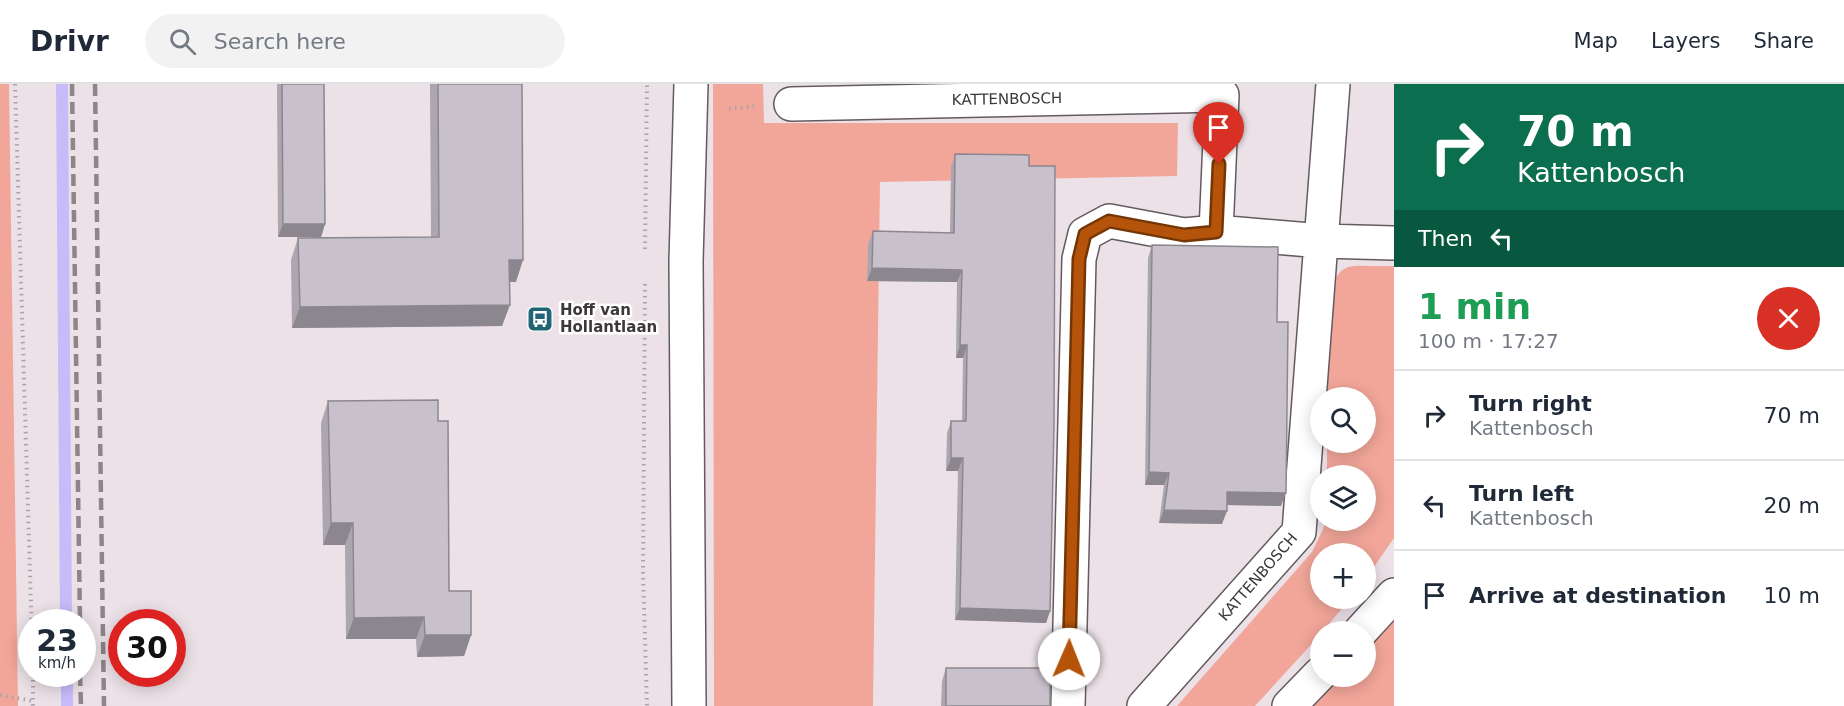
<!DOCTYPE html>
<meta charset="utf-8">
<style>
:root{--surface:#fff;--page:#f2f2f3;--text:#1f2937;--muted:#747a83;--line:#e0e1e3}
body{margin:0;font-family:"DejaVu Sans",sans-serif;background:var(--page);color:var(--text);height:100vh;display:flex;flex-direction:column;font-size:22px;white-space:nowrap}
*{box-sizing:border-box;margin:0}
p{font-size:20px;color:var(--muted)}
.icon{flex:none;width:33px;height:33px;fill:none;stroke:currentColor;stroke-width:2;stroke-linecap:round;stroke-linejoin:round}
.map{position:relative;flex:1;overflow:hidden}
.drawer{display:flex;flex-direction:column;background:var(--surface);width:450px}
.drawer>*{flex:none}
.top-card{background:#0b6e4f;color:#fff;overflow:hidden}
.fabs{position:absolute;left:1310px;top:303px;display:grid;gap:12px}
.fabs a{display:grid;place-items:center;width:66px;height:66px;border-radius:50%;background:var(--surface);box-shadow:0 3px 15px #0003;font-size:30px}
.speed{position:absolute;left:18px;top:525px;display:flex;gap:12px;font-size:30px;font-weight:700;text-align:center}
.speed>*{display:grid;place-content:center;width:78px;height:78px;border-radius:50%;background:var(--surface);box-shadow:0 3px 15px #0003;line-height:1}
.speed small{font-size:15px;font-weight:400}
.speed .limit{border:9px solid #d22;background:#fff;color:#111}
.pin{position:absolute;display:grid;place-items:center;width:51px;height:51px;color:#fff;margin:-62px -26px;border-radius:50% 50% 50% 0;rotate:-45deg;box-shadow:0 0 6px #0007}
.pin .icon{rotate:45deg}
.me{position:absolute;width:66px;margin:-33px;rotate:1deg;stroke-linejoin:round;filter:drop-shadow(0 0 4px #0008)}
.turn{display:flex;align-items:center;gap:21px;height:126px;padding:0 24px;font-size:27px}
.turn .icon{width:78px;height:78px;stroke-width:2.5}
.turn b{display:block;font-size:42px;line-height:51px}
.then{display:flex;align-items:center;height:57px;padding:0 24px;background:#0003;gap:12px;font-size:22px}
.round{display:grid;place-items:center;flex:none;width:63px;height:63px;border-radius:32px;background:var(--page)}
.overview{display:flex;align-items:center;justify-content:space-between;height:102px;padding:0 24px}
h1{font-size:36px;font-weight:800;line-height:45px;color:#1e9e55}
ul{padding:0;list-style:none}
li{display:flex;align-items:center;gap:18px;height:90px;padding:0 24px;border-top:2px solid var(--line)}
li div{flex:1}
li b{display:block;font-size:22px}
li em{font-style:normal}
header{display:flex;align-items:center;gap:36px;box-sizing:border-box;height:84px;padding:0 30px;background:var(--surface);border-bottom:2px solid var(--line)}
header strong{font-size:28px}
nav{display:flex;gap:33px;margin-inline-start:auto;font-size:21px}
.search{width:420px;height:54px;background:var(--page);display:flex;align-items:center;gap:15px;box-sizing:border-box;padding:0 21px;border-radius:33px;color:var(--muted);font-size:22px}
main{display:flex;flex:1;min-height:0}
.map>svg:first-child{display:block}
.green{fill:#f2a699}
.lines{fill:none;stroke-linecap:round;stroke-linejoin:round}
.stream{stroke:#c7bbfa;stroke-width:12}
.street-casing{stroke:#645a60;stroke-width:36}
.path{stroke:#aba2a7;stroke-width:4;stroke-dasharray:1.5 4.5;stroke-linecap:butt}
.street{stroke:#fff;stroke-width:33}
.rail{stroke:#8d8589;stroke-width:4.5;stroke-dasharray:12 6;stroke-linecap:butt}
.wall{fill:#aca6af}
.shaded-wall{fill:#8c878e}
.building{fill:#c8c1cb;stroke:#8c878e;stroke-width:1.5}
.route-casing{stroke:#753606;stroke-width:15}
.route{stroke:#b45309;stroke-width:10}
.labels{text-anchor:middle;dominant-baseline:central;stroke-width:5;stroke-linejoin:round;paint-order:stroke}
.street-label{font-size:15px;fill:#3c383a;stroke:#fff}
.poi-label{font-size:15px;font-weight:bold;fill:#3c383a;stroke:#fff;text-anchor:start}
</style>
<header>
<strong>Drivr</strong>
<div class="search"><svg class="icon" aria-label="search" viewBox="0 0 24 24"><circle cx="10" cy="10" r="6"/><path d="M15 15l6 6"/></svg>Search here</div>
<nav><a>Map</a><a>Layers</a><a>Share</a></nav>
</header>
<main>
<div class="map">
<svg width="1394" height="622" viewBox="0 0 1394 622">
<rect width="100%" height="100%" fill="#ede1e8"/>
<!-- green -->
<path class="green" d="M 0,0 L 9,0 L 18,622 L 0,622 Z
M 713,0 L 763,0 L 764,39 L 1178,39 L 1177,92 L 880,98 L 873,622 L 714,622 Z
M 1369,182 L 1394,182 L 1394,454 L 1365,496 L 1365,470 L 1320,470 L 1320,514 L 1350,515 L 1323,547 L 1320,548 L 1320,551 L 1255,622 L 1177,622 L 1312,468 L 1324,443 L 1324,437 L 1365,436 L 1365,392 L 1327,391 L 1327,359 L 1365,358 L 1365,314 L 1327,313 C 1326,287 1318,196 1346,184 C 1352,181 1362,182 1369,182 Z
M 1394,524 L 1394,622 L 1308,622 L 1335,593 L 1365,592 L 1365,560 Z"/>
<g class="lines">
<!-- stream -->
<path class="stream" d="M 62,0 L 66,538
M 67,590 L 67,622"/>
<!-- street casing -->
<g class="street-casing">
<path id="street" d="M 791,20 L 1222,11 L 1216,148
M 1360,548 L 1394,511
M 689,622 L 686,177 L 691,0
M 1068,622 L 1079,175 L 1085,150 L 1109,137 L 1184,151 L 1216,148 L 1322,157 L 1394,159
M 1144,622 L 1299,448 L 1333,0
M 1289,622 L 1320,590"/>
</g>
<!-- path -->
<path class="path" d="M 15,0 L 32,555
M 729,25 L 754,22
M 645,165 L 647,0
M 645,200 L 643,489 L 647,622
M 33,590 L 33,622
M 0,611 L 33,617"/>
<!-- street -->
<use href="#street" class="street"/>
<!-- rail -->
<path class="rail" d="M 72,0 L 80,538
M 95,0 L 104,622
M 80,590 L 81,622"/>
</g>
<!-- wall -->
<path class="wall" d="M 277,0 L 324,0 L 325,140 L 321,153 L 278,153 Z
M 430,0 L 522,0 L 516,198 L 510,198 L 502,242 L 292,244 L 291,176 L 298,154 L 431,153 Z
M 955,70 L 1029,82 L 1050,527 L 1046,539 L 955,536 L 958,387 L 946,387 L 947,349 L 951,337 L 962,337 L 963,274 L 956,274 L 957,198 L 867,197 L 868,160 L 873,147 L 950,149 L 951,83 Z
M 1152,161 L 1277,238 L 1281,422 L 1227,421 L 1222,440 L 1159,439 L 1164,401 L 1145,401 L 1148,174 Z
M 328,317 L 438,337 L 449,507 L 471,551 L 464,572 L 417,573 L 416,555 L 346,555 L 345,461 L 323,461 L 321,339 Z
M 946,584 L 1050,622 L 941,622 L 942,597 Z"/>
<!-- shaded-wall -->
<path class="shaded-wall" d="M 283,140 L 325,140 L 321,153 L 278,153 Z
M 509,176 L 523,176 L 516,198 L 502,198 Z
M 872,184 L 962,186 L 957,198 L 867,197 Z
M 510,221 L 502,242 L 292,244 L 300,223 Z
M 960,261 L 967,261 L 963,274 L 956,274 Z
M 951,374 L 963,374 L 958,387 L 946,387 Z
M 1149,388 L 1169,389 L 1164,401 L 1145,401 Z
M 1227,408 L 1286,409 L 1281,422 L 1223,421 Z
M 1164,426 L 1227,427 L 1222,440 L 1159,439 Z
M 331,439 L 353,439 L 345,461 L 323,461 Z
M 960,524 L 1050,527 L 1046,539 L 955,536 Z
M 424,533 L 416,555 L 346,555 L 354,534 Z
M 425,551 L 471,551 L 464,572 L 417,573 Z"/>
<!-- building -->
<path class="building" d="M 282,0 L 324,0 L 325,140 L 283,140 Z
M 438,0 L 522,0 L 523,176 L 509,176 L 510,221 L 300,223 L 298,154 L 439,153 Z
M 955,70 L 1029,71 L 1029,82 L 1055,82 L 1054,339 L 1050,527 L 960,524 L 963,374 L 951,374 L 951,337 L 966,337 L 967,261 L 960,261 L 962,186 L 872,184 L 873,147 L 954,149 Z
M 1152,161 L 1278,163 L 1277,238 L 1288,238 L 1286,409 L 1227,408 L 1227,427 L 1164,426 L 1169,389 L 1149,388 Z
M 438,316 L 438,337 L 448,337 L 449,507 L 471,507 L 471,551 L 425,551 L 424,533 L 354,534 L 353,439 L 331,439 L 328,317 Z
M 946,584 L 1050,584 L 1050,622 L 946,622 Z"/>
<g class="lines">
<!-- route casing -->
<g class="route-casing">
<path id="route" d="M 1069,575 L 1079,175 L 1085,150 L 1109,137 L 1184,151 L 1216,148 L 1219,80"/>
</g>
<!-- route -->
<use href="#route" class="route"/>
</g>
<!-- icons -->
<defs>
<g id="bus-square" transform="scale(1.35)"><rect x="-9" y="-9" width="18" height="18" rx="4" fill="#206476" stroke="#fff"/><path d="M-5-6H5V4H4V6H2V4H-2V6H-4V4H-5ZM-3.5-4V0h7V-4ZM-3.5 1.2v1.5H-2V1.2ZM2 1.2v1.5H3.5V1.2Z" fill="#fff"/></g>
</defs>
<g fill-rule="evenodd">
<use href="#bus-square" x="540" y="235"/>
</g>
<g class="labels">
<!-- street labels -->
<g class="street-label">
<text transform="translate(1007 15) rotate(-1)">KATTENBOSCH</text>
<text transform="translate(1258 493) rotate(-49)">KATTENBOSCH</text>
</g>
<!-- poi labels -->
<g class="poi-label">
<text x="560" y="226">Hoff van<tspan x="560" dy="17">Hollantlaan</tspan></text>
</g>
</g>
</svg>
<div class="fabs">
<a><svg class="icon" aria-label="search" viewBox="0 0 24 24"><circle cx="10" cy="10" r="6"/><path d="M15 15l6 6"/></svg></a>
<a><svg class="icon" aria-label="layers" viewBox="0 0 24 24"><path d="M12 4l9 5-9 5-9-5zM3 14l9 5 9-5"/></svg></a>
<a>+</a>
<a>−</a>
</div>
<div class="speed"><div>23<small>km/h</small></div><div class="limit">30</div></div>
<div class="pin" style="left:1219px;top:80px;background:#d93025"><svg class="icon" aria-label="arrive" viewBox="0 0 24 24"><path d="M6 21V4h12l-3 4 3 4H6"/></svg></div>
<svg class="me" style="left:1069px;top:575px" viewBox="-20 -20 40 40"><circle r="19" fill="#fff"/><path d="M0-13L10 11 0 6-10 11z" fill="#b45309"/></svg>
</div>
<section class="drawer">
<div class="top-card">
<div class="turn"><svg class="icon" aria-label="right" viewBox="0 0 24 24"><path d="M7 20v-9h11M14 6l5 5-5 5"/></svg><div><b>70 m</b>Kattenbosch</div></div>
<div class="then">Then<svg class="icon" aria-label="left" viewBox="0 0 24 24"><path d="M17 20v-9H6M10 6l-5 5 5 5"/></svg></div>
</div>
<div class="overview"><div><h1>1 min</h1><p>100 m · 17:27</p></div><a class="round" style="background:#d93025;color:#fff"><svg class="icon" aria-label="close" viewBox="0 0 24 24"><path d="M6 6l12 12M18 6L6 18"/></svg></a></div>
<ul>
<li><svg class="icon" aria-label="right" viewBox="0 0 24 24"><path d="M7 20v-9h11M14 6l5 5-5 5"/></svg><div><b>Turn right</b><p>Kattenbosch</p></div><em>70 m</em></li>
<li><svg class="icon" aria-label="left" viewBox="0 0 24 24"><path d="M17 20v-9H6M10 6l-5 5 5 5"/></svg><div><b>Turn left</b><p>Kattenbosch</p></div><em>20 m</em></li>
<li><svg class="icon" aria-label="arrive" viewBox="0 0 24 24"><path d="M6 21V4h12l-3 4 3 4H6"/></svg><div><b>Arrive at destination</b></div><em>10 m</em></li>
</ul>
</section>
</main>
